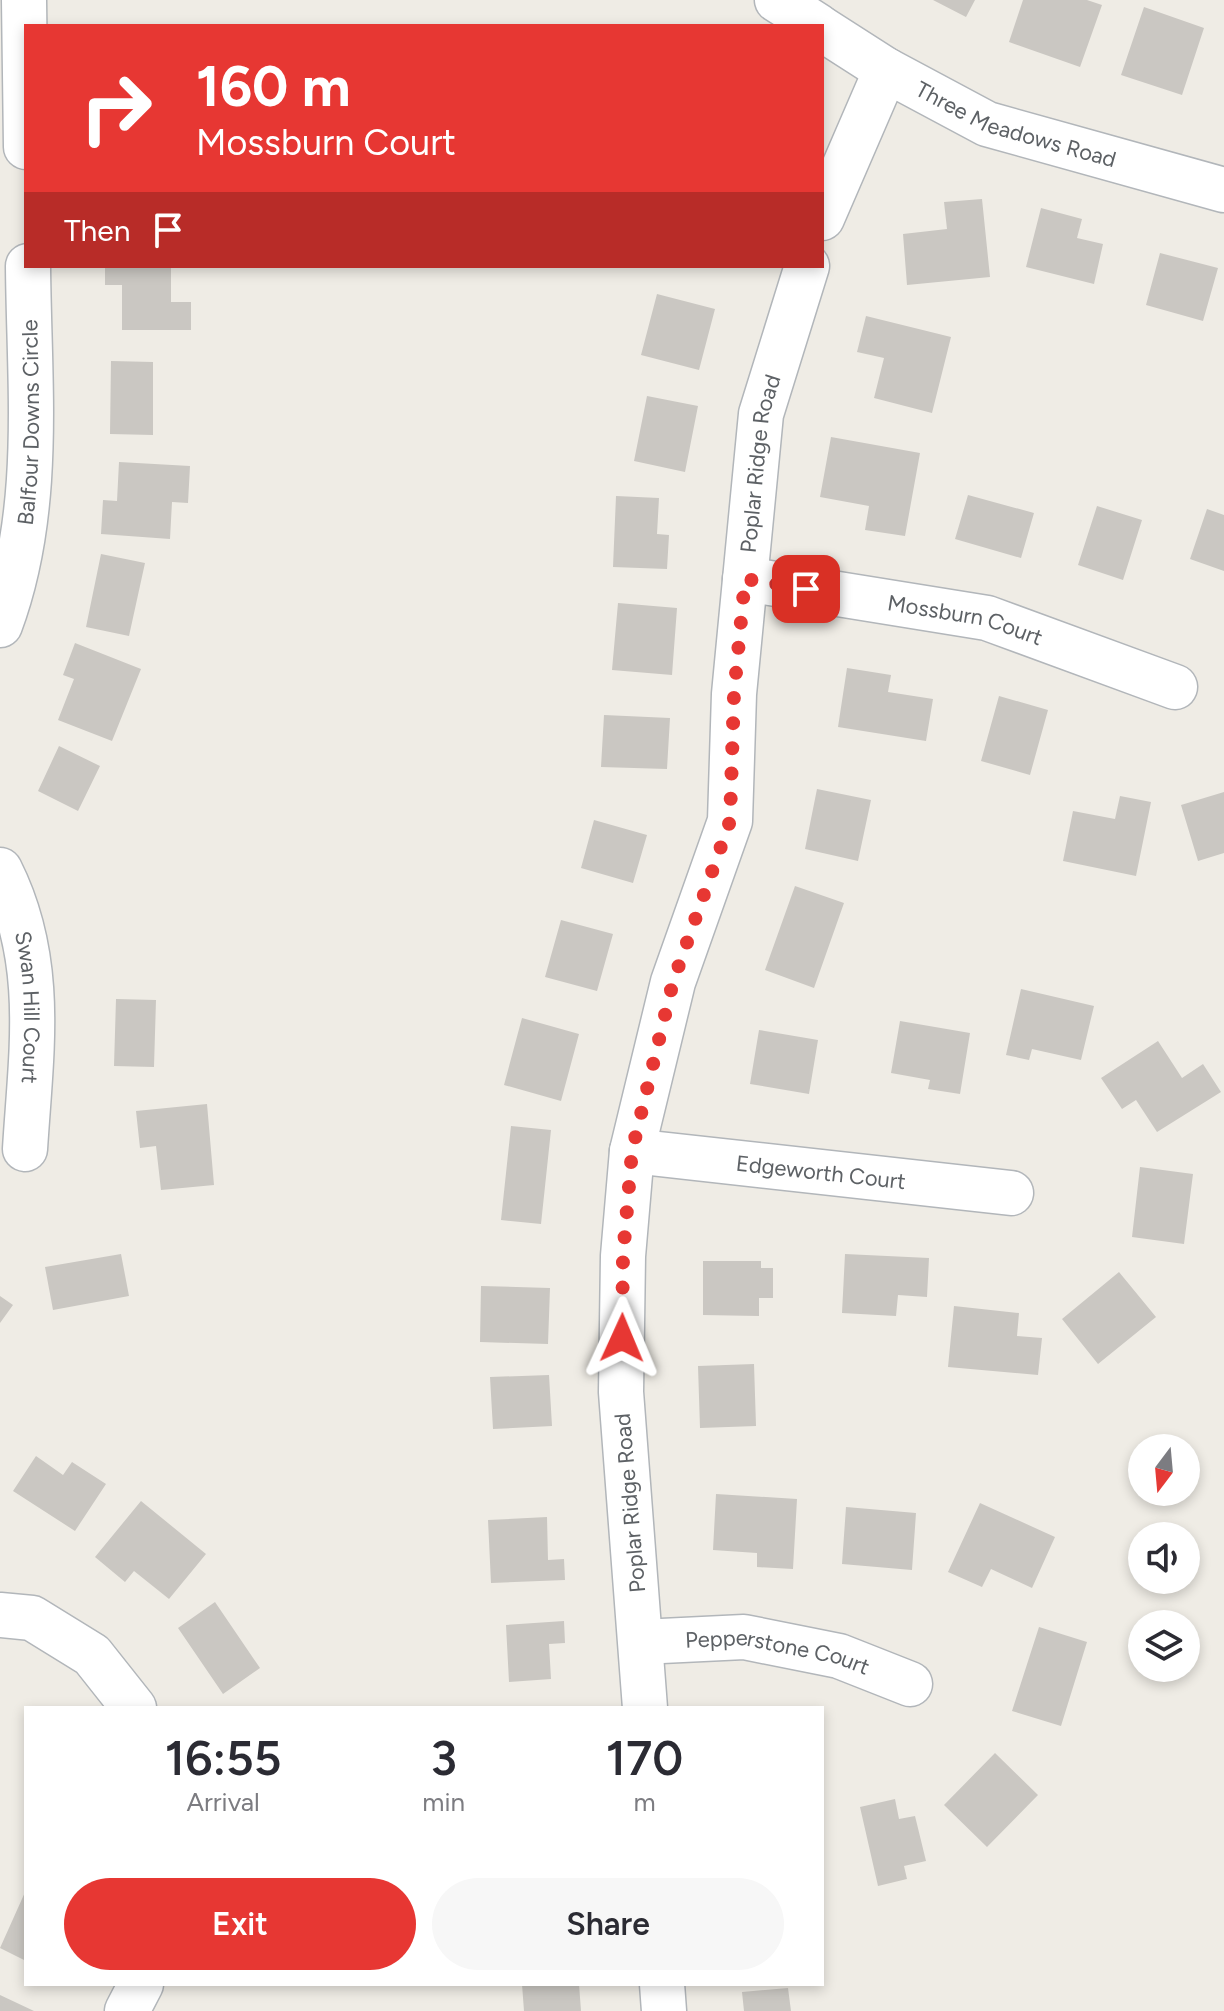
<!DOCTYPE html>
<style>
:root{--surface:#fff;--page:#f7f7f7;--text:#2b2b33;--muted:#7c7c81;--accent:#e73733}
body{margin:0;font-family:Figtree,sans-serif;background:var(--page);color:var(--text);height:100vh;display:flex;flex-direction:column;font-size:30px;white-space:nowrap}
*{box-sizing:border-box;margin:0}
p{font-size:26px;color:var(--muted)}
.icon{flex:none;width:44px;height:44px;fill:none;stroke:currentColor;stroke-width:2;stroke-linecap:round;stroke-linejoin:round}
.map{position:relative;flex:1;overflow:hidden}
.details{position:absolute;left:24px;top:1706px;width:800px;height:280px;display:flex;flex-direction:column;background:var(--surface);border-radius:0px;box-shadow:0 4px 12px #0003}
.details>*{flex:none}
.banner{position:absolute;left:24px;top:24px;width:800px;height:244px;border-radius:0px;box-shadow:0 4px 12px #0003;background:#e73733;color:#fff;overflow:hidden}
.needle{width:52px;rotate:196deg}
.buttons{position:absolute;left:1128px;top:1434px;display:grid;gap:16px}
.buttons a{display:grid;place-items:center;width:72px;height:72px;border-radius:50%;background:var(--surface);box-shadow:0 4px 12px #0003;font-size:40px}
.pin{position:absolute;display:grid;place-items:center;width:68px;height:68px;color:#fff;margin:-34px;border-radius:16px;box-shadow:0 4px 12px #0006}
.me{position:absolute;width:88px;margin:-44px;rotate:1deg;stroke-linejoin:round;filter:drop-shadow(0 0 6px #0008)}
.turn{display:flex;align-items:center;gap:28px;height:168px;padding:0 40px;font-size:36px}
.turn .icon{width:104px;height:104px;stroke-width:2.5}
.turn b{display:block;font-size:56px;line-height:68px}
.then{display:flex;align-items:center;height:76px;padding:0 40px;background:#0003;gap:16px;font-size:30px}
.eta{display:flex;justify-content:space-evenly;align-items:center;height:136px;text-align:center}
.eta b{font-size:48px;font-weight:600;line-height:56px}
.button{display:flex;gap:16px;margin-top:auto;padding:16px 40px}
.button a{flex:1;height:92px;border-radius:48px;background:var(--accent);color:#fff;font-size:32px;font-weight:600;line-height:92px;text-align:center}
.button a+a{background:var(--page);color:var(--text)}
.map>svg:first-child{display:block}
.building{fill:#cac7c2}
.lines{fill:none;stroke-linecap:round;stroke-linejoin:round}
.minor-casing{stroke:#b2b6ba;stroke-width:47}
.minor{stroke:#fff;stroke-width:44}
.route{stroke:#e73733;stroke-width:14;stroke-dasharray:0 25.2}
.labels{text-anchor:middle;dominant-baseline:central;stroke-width:6;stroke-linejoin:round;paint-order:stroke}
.street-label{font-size:22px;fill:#5d6165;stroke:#fff}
</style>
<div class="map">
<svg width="1224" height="2011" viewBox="0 0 1224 2011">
<rect width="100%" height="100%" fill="#efece5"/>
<!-- building -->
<path class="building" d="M 933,0 L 975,0 L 966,17 Z
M 1023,0 L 1087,0 L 1102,5 L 1080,67 L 1009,42 Z
M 1144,7 L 1204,28 L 1182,95 L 1121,75 Z
M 982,199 L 990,277 L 907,285 L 903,234 L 947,229 L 944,202 Z
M 1041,208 L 1082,219 L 1077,238 L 1103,244 L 1094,284 L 1026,267 Z
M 1160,253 L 1218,268 L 1203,321 L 1146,305 Z
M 105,266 L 171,266 L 171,302 L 191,302 L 191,330 L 122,330 L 122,285 L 105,285 Z
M 657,294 L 715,309 L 699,370 L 641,355 Z
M 866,316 L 951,337 L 932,413 L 874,398 L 884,358 L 857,352 Z
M 111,361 L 153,362 L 153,435 L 110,434 Z
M 647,396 L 698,406 L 685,472 L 634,461 Z
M 831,437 L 920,453 L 905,536 L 865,530 L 869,506 L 820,497 Z
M 119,462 L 190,466 L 188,503 L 172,502 L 170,539 L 101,534 L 103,500 L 117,501 Z
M 968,495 L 1034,513 L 1021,558 L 955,539 Z
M 616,496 L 659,498 L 657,534 L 669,535 L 667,569 L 613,567 Z
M 1097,506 L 1142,520 L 1123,580 L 1078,565 Z
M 1207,509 L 1224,515 L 1224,571 L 1190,559 Z
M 101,554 L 145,563 L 129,636 L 86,627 Z
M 618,603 L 677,608 L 672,675 L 612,670 Z
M 75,643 L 141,669 L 112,741 L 58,720 L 74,679 L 63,675 Z
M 847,668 L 891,675 L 888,692 L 933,699 L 926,741 L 838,727 Z
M 999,696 L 1048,710 L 1030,775 L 981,761 Z
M 604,715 L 670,718 L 667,769 L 601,767 Z
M 59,746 L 100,766 L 78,811 L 38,791 Z
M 817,789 L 871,800 L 858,861 L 805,849 Z
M 1224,792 L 1224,853 L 1198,861 L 1181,805 Z
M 1120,796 L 1151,802 L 1136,876 L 1063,861 L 1073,811 L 1115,819 Z
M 594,820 L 647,835 L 633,883 L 581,868 Z
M 795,886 L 844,903 L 814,988 L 765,970 Z
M 561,920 L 613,934 L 597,991 L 545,977 Z
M 1021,989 L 1094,1006 L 1081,1060 L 1032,1049 L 1029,1060 L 1006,1055 Z
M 116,999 L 156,1000 L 154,1067 L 114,1066 Z
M 522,1018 L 579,1034 L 561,1101 L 504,1085 Z
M 900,1021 L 970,1033 L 960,1094 L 928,1089 L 930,1080 L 891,1073 Z
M 759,1030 L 818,1040 L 809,1094 L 750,1084 Z
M 1158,1041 L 1182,1078 L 1203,1064 L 1221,1092 L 1157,1132 L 1136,1100 L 1122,1109 L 1101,1078 Z
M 207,1104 L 214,1185 L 161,1190 L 156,1146 L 140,1148 L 136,1111 Z
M 511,1126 L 551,1130 L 541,1224 L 501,1220 Z
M 1140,1167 L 1193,1174 L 1184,1244 L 1132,1237 Z
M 121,1254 L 129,1296 L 53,1310 L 45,1267 Z
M 845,1254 L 929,1258 L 927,1297 L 898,1295 L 896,1316 L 842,1313 Z
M 703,1261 L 761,1261 L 761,1268 L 773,1268 L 773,1298 L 759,1298 L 759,1316 L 703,1315 Z
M 1119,1272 L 1156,1317 L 1098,1364 L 1062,1319 Z
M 481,1286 L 550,1288 L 548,1344 L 480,1342 Z
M 0,1296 L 13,1305 L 0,1323 Z
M 954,1306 L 1019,1313 L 1017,1336 L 1042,1338 L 1038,1375 L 948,1367 Z
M 754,1364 L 756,1426 L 700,1428 L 698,1366 Z
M 549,1375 L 552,1426 L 493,1429 L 490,1377 Z
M 36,1456 L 63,1475 L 72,1462 L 106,1484 L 75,1531 L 13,1491 Z
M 716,1494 L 797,1499 L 793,1569 L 757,1567 L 757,1553 L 713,1550 Z
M 141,1501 L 206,1554 L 169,1599 L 134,1571 L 125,1582 L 95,1557 Z
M 980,1503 L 1055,1537 L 1032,1588 L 991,1569 L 982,1587 L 948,1572 Z
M 846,1507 L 916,1513 L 912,1570 L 842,1564 Z
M 547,1517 L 548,1560 L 564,1559 L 565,1580 L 491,1583 L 488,1520 Z
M 215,1602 L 260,1668 L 223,1694 L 178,1628 Z
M 564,1621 L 565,1643 L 549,1644 L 551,1679 L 509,1682 L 506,1625 Z
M 1039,1627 L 1087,1642 L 1061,1726 L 1012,1711 Z
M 995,1753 L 1038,1795 L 987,1847 L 944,1805 Z
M 895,1799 L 899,1819 L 915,1816 L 926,1861 L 904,1866 L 907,1879 L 878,1886 L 860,1807 Z
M 26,1890 L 26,1961 L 0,1948 Z
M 522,1984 L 579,1984 L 581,2011 L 524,2011 Z
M 788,1988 L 791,2011 L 744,2011 L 742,1992 Z
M 0,1995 L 34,2011 L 0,2011 Z"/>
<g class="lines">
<!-- minor casing -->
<g class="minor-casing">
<g id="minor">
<path d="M 24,0 L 26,147"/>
<path d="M 777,0 L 818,26"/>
<path id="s1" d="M 822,29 L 886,70 L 987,124 L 1224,190"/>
<path d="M 822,218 L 886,70"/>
<path id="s2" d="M 745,579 L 987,618 L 1175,687"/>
<path id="s3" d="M 0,625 C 43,510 29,386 28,266"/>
<path id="s4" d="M 0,870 C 46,961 31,1052 25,1149"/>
<path id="s5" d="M 632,1151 L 1011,1193"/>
<path d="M 0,1615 L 32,1618 L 92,1655 L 134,1708"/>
<path id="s6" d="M 641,1642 L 744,1637 L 839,1656 L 910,1684"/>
<path id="s7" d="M 645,1708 L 621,1392 L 623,1256 L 632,1151 L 673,982 L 730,821 L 734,694 L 761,414 L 807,266"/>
<path d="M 662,1984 L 664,2011"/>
<path d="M 127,2011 L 141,1984"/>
</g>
</g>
<!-- minor -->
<use href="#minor" class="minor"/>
</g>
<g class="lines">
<!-- route -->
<path class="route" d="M 622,1338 L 623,1256 L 632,1151 L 673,982 L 730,821 L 734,694 L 745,579 L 806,589"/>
</g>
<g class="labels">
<!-- street labels -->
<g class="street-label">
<text stroke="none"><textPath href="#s1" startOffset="218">Three Meadows Road</textPath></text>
<text stroke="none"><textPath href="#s3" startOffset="206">Balfour Downs Circle</textPath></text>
<text stroke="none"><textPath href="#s7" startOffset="1262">Poplar Ridge Road</textPath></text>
<text stroke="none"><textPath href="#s2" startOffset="224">Mossburn Court</textPath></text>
<text stroke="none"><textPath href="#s4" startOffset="142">Swan Hill Court</textPath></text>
<text stroke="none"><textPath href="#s5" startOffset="190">Edgeworth Court</textPath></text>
<text transform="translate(630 1503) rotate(-95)">Poplar Ridge Road</text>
<text stroke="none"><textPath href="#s6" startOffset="138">Pepperstone Court</textPath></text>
</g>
</g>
</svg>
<div class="buttons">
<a><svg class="needle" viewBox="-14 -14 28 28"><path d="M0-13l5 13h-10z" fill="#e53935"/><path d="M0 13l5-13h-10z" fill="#7c7c81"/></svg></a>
<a><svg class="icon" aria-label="sound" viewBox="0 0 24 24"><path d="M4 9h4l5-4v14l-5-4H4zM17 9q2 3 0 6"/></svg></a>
<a><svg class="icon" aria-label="layers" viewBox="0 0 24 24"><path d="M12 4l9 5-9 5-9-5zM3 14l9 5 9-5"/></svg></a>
</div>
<div class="pin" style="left:806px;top:589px;background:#d93025"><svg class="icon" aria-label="arrive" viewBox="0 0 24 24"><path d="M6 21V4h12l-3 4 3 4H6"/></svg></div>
<svg class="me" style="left:622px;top:1338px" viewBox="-20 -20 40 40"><path d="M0-17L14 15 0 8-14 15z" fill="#e73733" stroke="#fff" stroke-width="4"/></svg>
<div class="banner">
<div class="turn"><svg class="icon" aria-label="right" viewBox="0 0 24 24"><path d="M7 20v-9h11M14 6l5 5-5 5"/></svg><div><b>160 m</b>Mossburn Court</div></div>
<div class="then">Then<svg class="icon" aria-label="arrive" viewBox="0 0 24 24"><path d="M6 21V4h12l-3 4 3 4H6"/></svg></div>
</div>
<section class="details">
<div class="eta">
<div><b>16:55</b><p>Arrival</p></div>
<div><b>3</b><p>min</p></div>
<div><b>170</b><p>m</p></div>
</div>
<div class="button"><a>Exit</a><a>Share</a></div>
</section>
</div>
